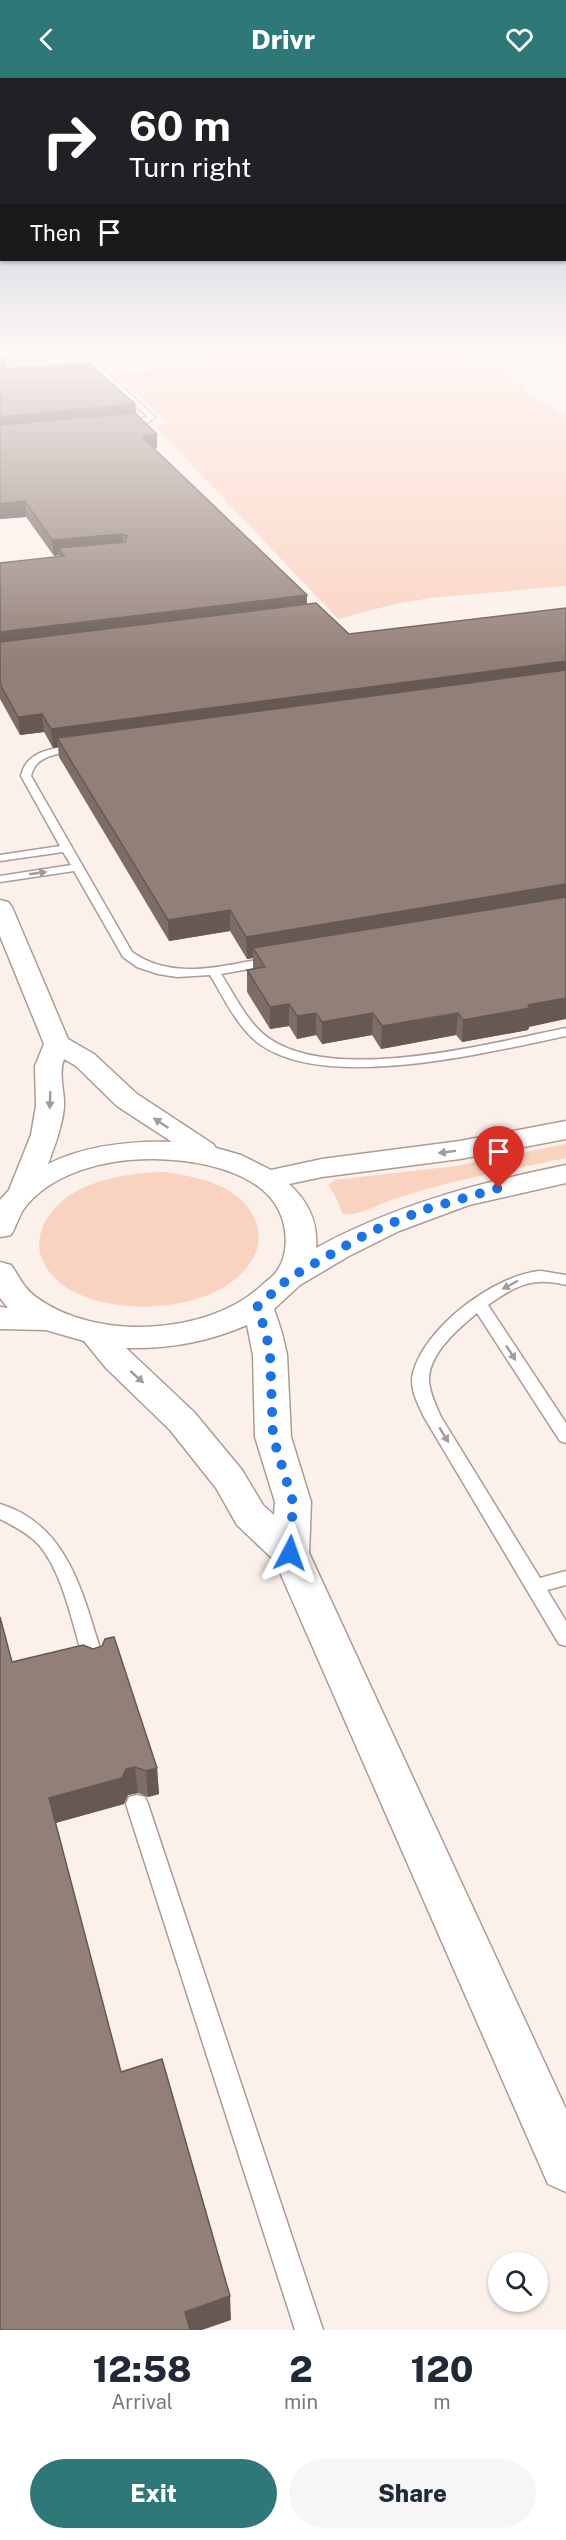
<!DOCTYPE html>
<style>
:root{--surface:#fff;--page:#f6f6f7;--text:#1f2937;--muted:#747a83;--accent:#2e7878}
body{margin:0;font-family:"Public Sans",sans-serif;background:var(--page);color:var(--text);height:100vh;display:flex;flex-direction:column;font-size:22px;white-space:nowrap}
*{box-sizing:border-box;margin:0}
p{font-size:20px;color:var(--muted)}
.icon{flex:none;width:33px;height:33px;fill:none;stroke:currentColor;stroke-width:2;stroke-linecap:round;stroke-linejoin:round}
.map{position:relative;height:2252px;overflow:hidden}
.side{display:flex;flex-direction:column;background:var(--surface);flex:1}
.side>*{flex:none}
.top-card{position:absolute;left:0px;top:0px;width:567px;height:183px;box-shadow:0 2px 4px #0004;background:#202124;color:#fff;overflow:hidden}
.buttons{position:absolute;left:488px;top:2174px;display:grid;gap:12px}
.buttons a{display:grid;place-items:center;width:60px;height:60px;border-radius:50%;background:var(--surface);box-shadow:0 2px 4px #0004;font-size:30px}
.pin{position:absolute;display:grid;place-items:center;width:51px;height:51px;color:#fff;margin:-62px -26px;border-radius:50% 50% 50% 0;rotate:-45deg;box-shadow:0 0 6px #0007}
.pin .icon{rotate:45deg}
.me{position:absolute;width:66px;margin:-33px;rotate:4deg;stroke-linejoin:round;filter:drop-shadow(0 0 4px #0008)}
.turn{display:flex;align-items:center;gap:21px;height:126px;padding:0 30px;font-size:27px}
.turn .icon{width:78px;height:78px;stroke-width:2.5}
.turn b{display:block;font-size:42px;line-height:51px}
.then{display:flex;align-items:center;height:57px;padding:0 30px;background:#0003;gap:12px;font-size:22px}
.eta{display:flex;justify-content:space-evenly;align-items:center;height:102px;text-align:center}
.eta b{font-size:36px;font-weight:800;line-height:42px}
.primary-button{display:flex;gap:12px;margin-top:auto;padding:12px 30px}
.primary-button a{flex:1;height:69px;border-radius:36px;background:var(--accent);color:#fff;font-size:24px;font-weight:800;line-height:69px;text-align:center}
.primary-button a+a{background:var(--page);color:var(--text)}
header{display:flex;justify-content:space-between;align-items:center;height:78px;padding:0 30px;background:var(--accent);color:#fff;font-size:27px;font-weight:800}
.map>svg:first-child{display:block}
.green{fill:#fad2c0}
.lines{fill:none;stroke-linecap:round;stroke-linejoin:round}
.lane-casing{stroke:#ae9b93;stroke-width:3}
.street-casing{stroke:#ae9b93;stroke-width:3}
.lane{fill:#fff;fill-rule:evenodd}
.street{fill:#fff;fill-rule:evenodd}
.wall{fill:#7e6d66}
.shaded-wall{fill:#665953}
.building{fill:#927f77;stroke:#665953;stroke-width:1.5}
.oneway{fill:#a09c9b}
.route{stroke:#1a73e8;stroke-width:10;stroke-dasharray:0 18}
</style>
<header><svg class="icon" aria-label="back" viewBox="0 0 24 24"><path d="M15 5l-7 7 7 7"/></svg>Drivr<svg class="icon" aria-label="heart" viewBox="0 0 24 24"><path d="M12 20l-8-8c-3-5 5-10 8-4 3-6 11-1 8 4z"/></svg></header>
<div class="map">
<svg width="566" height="2252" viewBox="0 0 566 2252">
<rect width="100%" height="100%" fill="#fcf0eb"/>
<!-- green -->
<path class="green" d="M 96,270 L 472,271 L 453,280 L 455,283 L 472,288 L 503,289 L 531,318 L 566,338 L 566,508 L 430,520 L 395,526 L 338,541 L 154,347 L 169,345 L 113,295 L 222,287 L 211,278 L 0,291 L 0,285 L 103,277 Z
M 566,1066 L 566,1080 C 509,1092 450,1102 394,1121 C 381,1125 353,1141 342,1135 L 335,1117 L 328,1107 L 334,1102 L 456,1088 Z
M 164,1094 C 200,1099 245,1108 257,1147 C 260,1157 259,1170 254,1178 C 229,1228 146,1236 98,1223 C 75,1217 51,1204 42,1181 C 37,1169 39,1157 44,1146 C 65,1104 122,1095 164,1094 Z"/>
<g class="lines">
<!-- lane casing -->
<g class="lane-casing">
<path id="lane" d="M 84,270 L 90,270 L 89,275 L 0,284 L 0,280 L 80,274 L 84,273 Z
M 76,288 L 101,290 L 155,339 L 147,345 L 123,346 L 123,344 L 148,339 L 97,293 L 74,291 Z
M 77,667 L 82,670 L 81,672 C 62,676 36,675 31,698 L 132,874 C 166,898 206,892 245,884 C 255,883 267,878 277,880 L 279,883 L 277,886 L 221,896 C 235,917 248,947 270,961 C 336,1006 492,965 566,950 L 566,958 C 489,974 329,1014 261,967 C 238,951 224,920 210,897 L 177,899 L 158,896 L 137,889 L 123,879 L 74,793 L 0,804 L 0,798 L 71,787 L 63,774 L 0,783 L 0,777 L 60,768 L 21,698 C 26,672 55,670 77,667 Z
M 541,1193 L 566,1197 L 566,1207 C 532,1198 515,1208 488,1227 L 566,1345 L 566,1365 L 560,1363 L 477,1235 C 458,1251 428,1276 429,1303 C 430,1316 436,1327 441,1339 L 540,1500 L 566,1493 L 566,1507 L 547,1512 L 566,1543 L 566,1568 L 559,1566 L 424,1339 C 418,1326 409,1310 413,1295 C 424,1250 495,1196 541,1193 Z
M 0,1426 C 72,1448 84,1523 105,1586 L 102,1592 L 95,1594 L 88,1592 L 85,1586 C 73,1550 64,1496 39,1467 C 29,1456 14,1448 0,1441 Z
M 137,1717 L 145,1719 L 148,1726 L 323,2252 L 295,2252 L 126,1726 L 129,1719 Z"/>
</g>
<!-- street casing -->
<g class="street-casing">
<path id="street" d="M 0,822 L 8,824 L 12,829 L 68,961 L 94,976 L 137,1016 L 213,1066 L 216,1070 L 241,1077 L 271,1092 L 322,1081 L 460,1063 L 566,1043 L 566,1061 L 460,1081 L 322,1099 L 289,1106 C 309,1124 318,1144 316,1170 C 395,1127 478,1105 566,1087 L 566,1105 L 469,1127 L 399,1153 L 349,1178 L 300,1207 L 274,1231 L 282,1255 L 287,1277 L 291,1359 L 311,1424 L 309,1475 L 566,2031 L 566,2114 L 548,2106 L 275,1483 L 237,1447 L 216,1410 L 170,1352 L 106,1290 L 84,1263 L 46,1252 L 0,1251 L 0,1229 L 8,1230 L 0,1220 L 0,1184 L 11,1187 C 19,1198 24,1211 36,1219 C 95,1263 207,1258 261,1208 C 266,1203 273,1199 277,1193 C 285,1182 287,1166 285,1153 C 278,1095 202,1082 154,1081 C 109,1080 50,1094 23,1132 C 18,1140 16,1149 11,1157 L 0,1159 L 0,1122 L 9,1112 L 31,1057 L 36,1028 L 35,988 L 44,966 L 0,858 ZM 64,981 L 76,988 L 117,1028 L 172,1064 C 130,1063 87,1067 48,1086 C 55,1067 62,1049 64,1029 C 65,1014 58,996 64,981 ZM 247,1247 L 253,1277 L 255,1359 L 275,1424 L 274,1437 L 263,1427 L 242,1392 L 194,1334 L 126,1270 C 169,1271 208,1264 247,1247 Z"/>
</g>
<!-- lane -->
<use href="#lane" class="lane"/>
<!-- street -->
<use href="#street" class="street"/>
</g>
<!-- wall -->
<path class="wall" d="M 0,281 L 6,292 L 135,326 L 136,336 L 157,370 L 154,371 L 307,526 L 529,949 L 528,952 L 462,964 L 456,957 L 381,971 L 372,957 L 322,966 L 316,957 L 297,961 L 289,948 L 270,951 L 247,914 L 247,892 L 253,891 L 253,880 L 247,881 L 230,853 L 169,863 L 59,679 L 58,669 L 53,670 L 44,654 L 20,657 L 0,621 L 0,485 L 59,479 L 59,477 L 54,478 L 26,439 L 0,441 Z
M 12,1584 L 157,1690 L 159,1716 L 148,1719 L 138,1715 L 128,1717 L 124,1726 L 55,1745 L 121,1994 L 231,2242 L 0,2252 Z"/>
<!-- shaded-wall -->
<path class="shaded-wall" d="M 5,284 L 6,296 L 0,299 L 0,286 Z
M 135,326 L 136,339 L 0,353 L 0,339 Z
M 157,356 L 157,370 L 143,373 L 142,359 Z
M 25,423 L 26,439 L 0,441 L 0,426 Z
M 122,456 L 123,472 L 58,470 L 59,477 L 54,478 L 52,462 Z
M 307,517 L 307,533 L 0,572 L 0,554 Z
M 566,583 L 566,600 L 57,660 L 58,669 L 53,670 L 51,651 Z
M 42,636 L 44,654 L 20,657 L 18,639 Z
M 566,806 L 566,823 L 253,870 L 253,880 L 247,881 L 246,859 Z
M 230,832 L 230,853 L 169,863 L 168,842 Z
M 566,920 L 566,941 L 529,949 L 528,952 L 462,964 L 463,942 L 528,927 Z
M 289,926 L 289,948 L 270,951 L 270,929 Z
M 316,935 L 316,957 L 297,961 L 297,938 Z
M 373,935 L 372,957 L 322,966 L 322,944 Z
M 458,935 L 456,957 L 381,971 L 382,948 Z
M 135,1689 L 138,1715 L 128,1717 L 124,1726 L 52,1746 L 49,1720 L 126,1691 Z
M 157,1690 L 159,1716 L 148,1719 L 146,1693 Z
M 230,2218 L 231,2242 L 202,2252 L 187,2252 L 185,2234 Z"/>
<!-- building -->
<path class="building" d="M 0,281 L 3,281 L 5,284 L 0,286 Z
M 90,286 L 135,326 L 0,339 L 0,293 L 12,290 Z
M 135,335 L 157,356 L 142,359 L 307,517 L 0,554 L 0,485 L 64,478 L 58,470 L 125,464 L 127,458 L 122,456 L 52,462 L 25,423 L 0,426 L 0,347 Z
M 316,525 L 349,556 L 566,530 L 566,583 L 51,651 L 42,636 L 18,639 L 0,606 L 0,564 Z
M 566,592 L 566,806 L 246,859 L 230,832 L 168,842 L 57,660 Z
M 566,819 L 566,920 L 528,927 L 530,930 L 463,942 L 458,935 L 382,948 L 373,935 L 322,944 L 316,935 L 297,938 L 289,926 L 270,929 L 247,892 L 265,889 L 253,870 Z
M 0,1539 L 12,1584 L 83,1567 L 93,1571 L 102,1568 L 105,1561 L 114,1559 L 157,1690 L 146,1693 L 135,1689 L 126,1691 L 122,1700 L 49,1720 L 121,1994 L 162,1981 L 230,2218 L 185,2234 L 190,2252 L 0,2252 Z"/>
<!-- one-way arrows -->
<defs><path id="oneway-solid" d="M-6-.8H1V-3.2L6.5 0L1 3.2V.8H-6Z" transform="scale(1.5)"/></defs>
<g class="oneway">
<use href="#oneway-solid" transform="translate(38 795) rotate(-8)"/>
<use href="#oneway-solid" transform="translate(50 1022) rotate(92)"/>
<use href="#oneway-solid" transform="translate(161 1045) rotate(-146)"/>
<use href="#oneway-solid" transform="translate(447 1074) rotate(172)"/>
<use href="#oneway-solid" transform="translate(510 1207) rotate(152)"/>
<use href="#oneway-solid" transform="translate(511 1275) rotate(57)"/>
<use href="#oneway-solid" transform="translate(137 1299) rotate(42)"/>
<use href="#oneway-solid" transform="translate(444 1357) rotate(59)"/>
</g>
<!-- sky -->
<linearGradient id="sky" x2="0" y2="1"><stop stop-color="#a5b1c7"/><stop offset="0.46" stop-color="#fef8f6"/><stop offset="1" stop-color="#fef8f6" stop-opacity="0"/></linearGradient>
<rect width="566" height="586" fill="url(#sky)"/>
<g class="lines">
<!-- route -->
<path class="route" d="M 290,1475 L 293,1424 L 273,1359 L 270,1276 L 266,1255 L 257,1229 L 289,1200 L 370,1154 L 426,1131 L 499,1110"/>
</g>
</svg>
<div class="buttons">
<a><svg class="icon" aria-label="search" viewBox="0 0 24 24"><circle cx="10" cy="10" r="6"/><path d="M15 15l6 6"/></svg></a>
</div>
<div class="pin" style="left:499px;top:1110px;background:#d93025"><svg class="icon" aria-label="arrive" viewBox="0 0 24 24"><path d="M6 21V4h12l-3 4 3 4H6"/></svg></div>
<svg class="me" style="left:290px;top:1475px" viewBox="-20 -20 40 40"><path d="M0-17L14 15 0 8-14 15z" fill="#1a73e8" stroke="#fff" stroke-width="4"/></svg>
<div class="top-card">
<div class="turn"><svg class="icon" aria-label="right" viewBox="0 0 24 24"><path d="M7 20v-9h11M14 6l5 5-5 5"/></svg><div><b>60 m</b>Turn right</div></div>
<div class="then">Then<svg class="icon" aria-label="arrive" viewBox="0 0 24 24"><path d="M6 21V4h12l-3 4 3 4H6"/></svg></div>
</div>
</div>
<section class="side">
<div class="eta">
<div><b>12:58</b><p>Arrival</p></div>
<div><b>2</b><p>min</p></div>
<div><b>120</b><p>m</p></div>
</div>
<div class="primary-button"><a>Exit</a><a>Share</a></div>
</section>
